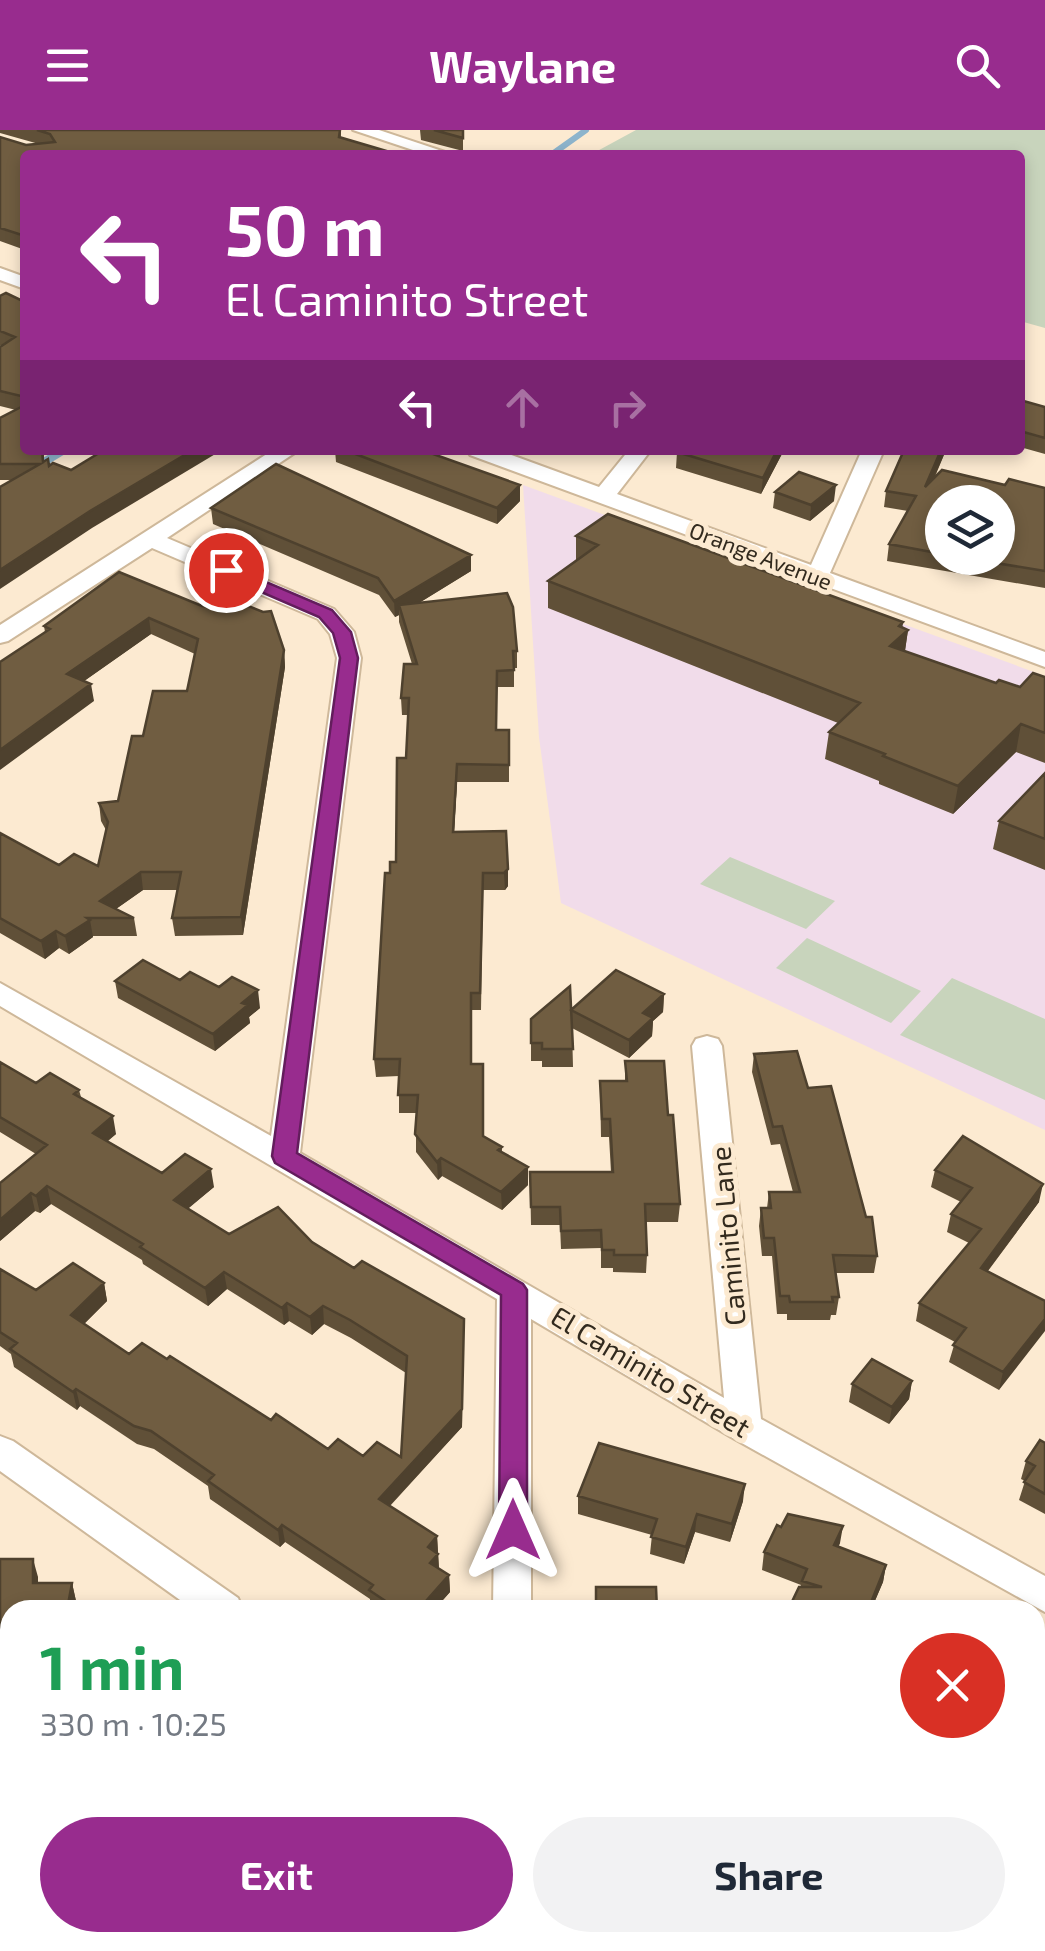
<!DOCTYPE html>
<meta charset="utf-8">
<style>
:root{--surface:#fff;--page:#f2f2f3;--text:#1f2937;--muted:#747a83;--accent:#982c8e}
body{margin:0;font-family:"Exo 2",sans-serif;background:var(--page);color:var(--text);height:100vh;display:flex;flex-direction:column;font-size:38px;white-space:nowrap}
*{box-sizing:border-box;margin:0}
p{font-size:32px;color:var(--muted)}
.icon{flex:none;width:55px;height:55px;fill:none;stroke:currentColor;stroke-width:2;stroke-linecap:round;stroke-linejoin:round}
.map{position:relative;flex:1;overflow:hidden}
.side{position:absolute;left:0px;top:1470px;width:1045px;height:352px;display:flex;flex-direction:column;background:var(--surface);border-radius:30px 30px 0 0;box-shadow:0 5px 15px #0003}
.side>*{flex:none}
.hud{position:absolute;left:20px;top:20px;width:1005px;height:305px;border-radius:10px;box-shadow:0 5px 15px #0003;background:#982c8e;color:#fff;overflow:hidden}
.tools{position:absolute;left:925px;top:355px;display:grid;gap:20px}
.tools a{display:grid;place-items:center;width:90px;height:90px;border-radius:50%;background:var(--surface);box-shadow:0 5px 15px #0003;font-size:50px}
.pin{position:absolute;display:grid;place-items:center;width:85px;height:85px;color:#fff;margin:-42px;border:5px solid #fff;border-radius:50%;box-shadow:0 2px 10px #0007}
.me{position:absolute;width:110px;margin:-55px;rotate:0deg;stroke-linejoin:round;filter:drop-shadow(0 0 8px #0008)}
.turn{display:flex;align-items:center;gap:35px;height:210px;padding:0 40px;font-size:45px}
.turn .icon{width:130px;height:130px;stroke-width:2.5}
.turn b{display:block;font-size:70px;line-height:85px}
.lanes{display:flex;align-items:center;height:95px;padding:0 40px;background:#0003;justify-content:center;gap:50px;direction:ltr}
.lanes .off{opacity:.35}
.round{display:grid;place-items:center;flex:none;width:105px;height:105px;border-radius:52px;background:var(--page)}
.summary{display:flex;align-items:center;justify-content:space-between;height:170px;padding:0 40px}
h1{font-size:60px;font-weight:700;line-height:75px;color:#1e9e55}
.button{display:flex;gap:20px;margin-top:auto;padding:20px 40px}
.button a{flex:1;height:115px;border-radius:60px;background:var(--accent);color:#fff;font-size:40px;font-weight:700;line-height:115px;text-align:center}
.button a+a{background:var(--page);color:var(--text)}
header{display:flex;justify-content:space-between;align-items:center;height:130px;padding:0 40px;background:var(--accent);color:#fff;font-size:45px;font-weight:700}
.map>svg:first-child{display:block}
.education{fill:#f1dcea}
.green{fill:#c8d4bc}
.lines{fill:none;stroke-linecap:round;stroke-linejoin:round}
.stream-far1{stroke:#8db4cc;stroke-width:6}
.stream{stroke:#8db4cc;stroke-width:8}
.minor-casing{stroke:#ceb89a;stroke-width:4}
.minor{fill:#fff;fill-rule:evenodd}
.wall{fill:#605038;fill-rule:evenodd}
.shaded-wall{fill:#4e412e}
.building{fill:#705d41;stroke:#4e412e;stroke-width:2.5}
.route{fill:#982c8e;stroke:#631d5c;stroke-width:2.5}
.labels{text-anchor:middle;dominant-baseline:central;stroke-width:10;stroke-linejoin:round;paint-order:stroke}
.far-street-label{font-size:22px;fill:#322a1e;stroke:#fcead1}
.street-label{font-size:28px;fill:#322a1e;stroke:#fcead1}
</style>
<header><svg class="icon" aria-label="menu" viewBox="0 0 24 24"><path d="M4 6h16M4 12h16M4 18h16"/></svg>Waylane<svg class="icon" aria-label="search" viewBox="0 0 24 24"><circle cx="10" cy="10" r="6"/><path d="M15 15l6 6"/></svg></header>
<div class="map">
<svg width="1045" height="1821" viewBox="0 0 1045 1821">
<rect width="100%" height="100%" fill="#fcead1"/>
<!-- education -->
<path class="education" d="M 523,355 L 1045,546 L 1045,1000 L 561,773 L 539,607 Z"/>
<!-- green -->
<path class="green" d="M 636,0 L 1045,0 L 1045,198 L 1020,191 L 1020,25 L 590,25 Z
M 730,727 L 835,771 L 806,799 L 700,754 Z
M 807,808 L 921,861 L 891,893 L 776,838 Z
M 952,848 L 1045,889 L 1045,970 L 900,905 Z"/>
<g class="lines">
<!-- stream-far1 -->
<path class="stream-far1" d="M 551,25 L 586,0"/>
<!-- stream -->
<path class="stream" d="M 39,335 L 64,320"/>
<!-- minor casing -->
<g class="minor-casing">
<path id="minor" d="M 353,0 L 379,0 L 454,25 L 428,25 Z
M 0,138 L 25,147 L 25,159 L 0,150 Z
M 273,320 L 299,320 L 167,408 L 334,479 L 354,502 L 361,528 L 300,1023 L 724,1268 L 692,916 L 696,909 L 707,906 L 718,909 L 722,916 L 761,1289 L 1045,1446 L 1045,1482 L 731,1307 L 531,1189 L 531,1480 L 493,1480 L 497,1169 L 0,876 L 0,853 L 271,1006 L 337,528 L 330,504 L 318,489 L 152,418 L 8,511 L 0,513 L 0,495 Z
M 467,320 L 498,320 L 599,357 L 629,320 L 651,320 L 617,364 L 811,435 L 862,320 L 884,320 L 830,443 L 1045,522 L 1045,537 L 470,325 Z
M 0,1306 L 13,1311 L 238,1468 L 243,1480 L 194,1480 L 0,1341 Z
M 488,1812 L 532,1812 L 532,1821 L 488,1821 Z"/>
</g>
<!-- minor -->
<use href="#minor" class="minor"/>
</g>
<!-- wall -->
<path class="wall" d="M 0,0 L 341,0 L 341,8 L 25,25 L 25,120 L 0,111 L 0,7 L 26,15 L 39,14 L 0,3 Z
M 420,0 L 463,0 L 463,21 L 421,10 Z
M 0,166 L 25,172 L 25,320 L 44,320 L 44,332 L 49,335 L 92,398 L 13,350 L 0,350 L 0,288 L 16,280 L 0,276 L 0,217 L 1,216 L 0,215 Z
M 1020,270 L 1045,277 L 1045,324 L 1020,317 Z
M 335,320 L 345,320 L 520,371 L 497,394 L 336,332 Z
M 784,320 L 761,364 L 676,338 L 677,322 Z
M 904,320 L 946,320 L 934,349 L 1045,358 L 1045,458 L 887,431 L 889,414 L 908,381 L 884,377 L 886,361 ZM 942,372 L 998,428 L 942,428 Z
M 775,362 L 834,371 L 810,391 L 773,378 Z
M 211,378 L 471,425 L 471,441 L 419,473 L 517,521 L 517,538 L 514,538 L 514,557 L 497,557 L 496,600 L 509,600 L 509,652 L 457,652 L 454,702 L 506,701 L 508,756 L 505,760 L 483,760 L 481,880 L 472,880 L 471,934 L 483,1006 L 502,1017 L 502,1022 L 528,1037 L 528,1055 L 502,1080 L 442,1046 L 438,1050 L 416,1022 L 416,983 L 399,983 L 399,946 L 376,947 L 374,929 L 390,743 L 396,732 L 406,628 L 408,585 L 402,585 L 401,568 L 412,534 L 399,492 L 399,485 L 395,487 L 379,465 L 213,394 Z
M 576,406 L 903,492 L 902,497 L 908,500 L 905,521 L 996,553 L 1020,557 L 1045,547 L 1045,633 L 1016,622 L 953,684 L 879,654 L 879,651 L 825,629 L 829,602 L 838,593 L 548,478 L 548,451 L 576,431 Z
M 119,442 L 284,520 L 285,537 L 243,805 L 175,806 L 172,788 L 177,760 L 143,760 L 116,779 L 134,788 L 137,806 L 93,806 L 93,807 L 69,824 L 59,818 L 45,829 L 0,803 L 0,703 L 59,735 L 98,736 L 106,700 L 101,691 L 99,673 L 118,671 L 143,606 L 187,561 L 195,524 L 151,504 L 84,551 L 94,571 L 45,502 L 44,496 Z
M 1045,643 L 1045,740 L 993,719 L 999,691 Z
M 180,850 L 260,878 L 249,887 L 250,893 L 215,921 L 118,868 L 115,851 Z
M 664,864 L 663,882 L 653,891 L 652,906 L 629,928 L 572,898 L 573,937 L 542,937 L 542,931 L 531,931 L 531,889 L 571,880 Z
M 754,924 L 808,958 L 877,1126 L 874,1143 L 835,1143 L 839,1167 L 836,1185 L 831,1185 L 830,1190 L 787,1190 L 787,1184 L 777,1184 L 772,1126 L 762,1126 L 759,1096 L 761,1078 L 767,1078 L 769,1062 L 793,1062 L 780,1014 L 771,1015 L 752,942 Z
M 625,931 L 668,985 L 680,1074 L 678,1092 L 646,1092 L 647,1125 L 646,1143 L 613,1142 L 613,1138 L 601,1138 L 601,1118 L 561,1119 L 560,1095 L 531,1095 L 530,1042 L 611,1042 L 609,1007 L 601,1007 L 600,951 L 625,951 Z
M 0,932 L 36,953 L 79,960 L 81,967 L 116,1004 L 108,1011 L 162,1043 L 214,1057 L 188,1078 L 229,1104 L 312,1112 L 354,1138 L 464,1189 L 462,1297 L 390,1376 L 437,1406 L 439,1438 L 449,1445 L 450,1462 L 434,1480 L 375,1480 L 370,1477 L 370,1469 L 285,1412 L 280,1417 L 210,1369 L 208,1356 L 154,1319 L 137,1314 L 80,1276 L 77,1280 L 14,1237 L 11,1224 L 0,1216 L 0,1139 L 36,1160 L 104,1153 L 107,1171 L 84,1194 L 129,1224 L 167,1229 L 271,1290 L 328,1319 L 363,1326 L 401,1327 L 406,1243 L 351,1208 L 324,1194 L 312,1205 L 289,1191 L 284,1195 L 227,1159 L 208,1176 L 143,1134 L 142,1130 L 51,1074 L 40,1083 L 35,1081 L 0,1111 L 36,1024 L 0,1002 Z
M 935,1040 L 1039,1072 L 988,1141 L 1045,1171 L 999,1260 L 949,1232 L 955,1212 L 916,1191 L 919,1173 L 969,1113 L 947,1102 L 951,1084 L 961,1072 L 931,1057 Z
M 912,1251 L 909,1269 L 889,1294 L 849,1272 L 852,1254 Z
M 1045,1313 L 1045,1384 L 1019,1370 L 1025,1351 L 1021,1349 L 1026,1331 Z
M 578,1366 L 743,1371 L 730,1412 L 695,1402 L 684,1434 L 650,1424 L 652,1405 L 578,1384 Z
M 840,1413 L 838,1417 L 886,1435 L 883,1452 L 871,1480 L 788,1480 L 801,1455 L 762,1440 L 764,1422 Z
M 0,1429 L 38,1447 L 38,1453 L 72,1453 L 76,1471 L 10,1480 L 10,1579 L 0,1579 Z
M 0,1649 L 10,1649 L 10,1719 L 0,1774 Z"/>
<!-- shaded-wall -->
<path class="shaded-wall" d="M 193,320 L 222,320 L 92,398 L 0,459 L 0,440 L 90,381 Z
M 777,320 L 784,320 L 761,364 L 763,348 Z
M 941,320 L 946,320 L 923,373 L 925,357 Z
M 520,355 L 520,371 L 497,394 L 497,378 Z
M 836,355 L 834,371 L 810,391 L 811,375 Z
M 471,425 L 471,441 L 401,484 L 399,475 L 399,485 L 395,487 L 394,471 Z
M 149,488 L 151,504 L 70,561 L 67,544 Z
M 903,492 L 901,506 L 908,500 L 904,527 L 890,516 L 899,496 Z
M 284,520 L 285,537 L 243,805 L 241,787 Z
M 91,554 L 94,571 L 0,640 L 0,620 Z
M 1021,594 L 1016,622 L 953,684 L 958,656 Z
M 457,634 L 457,652 L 453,719 L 453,702 Z
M 508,739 L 508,756 L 505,760 L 504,743 Z
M 141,742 L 143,760 L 103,788 L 100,771 Z
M 90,790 L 93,807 L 69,824 L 65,806 Z
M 56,801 L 59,818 L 45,829 L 41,811 Z
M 258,860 L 260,878 L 249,887 L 250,893 L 215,921 L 213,904 L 242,873 Z
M 664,864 L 663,882 L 653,891 L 652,906 L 629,928 L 629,910 L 643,883 Z
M 113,986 L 116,1004 L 96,1020 L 93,1003 Z
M 441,1028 L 442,1046 L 438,1050 L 437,1032 Z
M 528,1037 L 528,1055 L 502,1080 L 501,1062 Z
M 211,1039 L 214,1057 L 177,1088 L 174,1070 Z
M 1043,1054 L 1039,1072 L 977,1155 L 981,1138 Z
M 47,1056 L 51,1074 L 40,1083 L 36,1066 Z
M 31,1063 L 35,1081 L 0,1111 L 0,1090 Z
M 224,1142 L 227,1159 L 208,1176 L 205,1158 Z
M 104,1153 L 107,1171 L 75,1203 L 71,1185 Z
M 287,1173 L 289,1191 L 284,1195 L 282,1178 Z
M 323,1176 L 324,1194 L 312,1205 L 310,1187 Z
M 464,1189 L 462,1297 L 380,1386 L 379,1369 L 462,1279 Z
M 1045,1189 L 1045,1201 L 999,1260 L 1003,1242 Z
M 912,1251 L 909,1269 L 889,1294 L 892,1277 Z
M 76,1259 L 80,1276 L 77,1280 L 73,1262 Z
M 745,1354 L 743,1371 L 730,1412 L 732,1394 Z
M 697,1384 L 695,1402 L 684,1434 L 686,1417 Z
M 282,1395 L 285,1412 L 280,1417 L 278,1400 Z
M 843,1396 L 840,1413 L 831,1432 L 834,1415 Z
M 437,1406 L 439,1441 L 431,1450 L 428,1417 Z
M 33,1429 L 38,1447 L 38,1470 L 33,1453 Z
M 886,1435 L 883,1452 L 871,1480 L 868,1480 Z
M 449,1445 L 450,1462 L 434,1480 L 418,1480 Z
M 72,1453 L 76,1471 L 74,1480 L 67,1480 Z
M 5,1699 L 10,1714 L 10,1719 L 0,1774 L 0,1727 Z
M 90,1812 L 97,1812 L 96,1821 L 89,1821 Z"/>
<!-- building -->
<path class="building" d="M 37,0 L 340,0 L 339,7 L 400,25 L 25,25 L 25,106 L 0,98 L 0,7 L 26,15 L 55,12 L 50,4 Z
M 434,0 L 463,0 L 463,8 Z
M 6,163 L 25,172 L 25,267 L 0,261 L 0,217 L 15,207 L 0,201 L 0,166 Z
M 1020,270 L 1045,277 L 1045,308 L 1020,301 Z
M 25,275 L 25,320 L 42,320 L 43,332 L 48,329 L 49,336 L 53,333 L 71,340 L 104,320 L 193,320 L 90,381 L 0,440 L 0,357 L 40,334 L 0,334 L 0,288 Z
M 345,320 L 422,320 L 520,355 L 497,378 Z
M 680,320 L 777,320 L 763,348 L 677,322 Z
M 904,320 L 941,320 L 925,357 L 942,340 L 1005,355 L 1009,349 L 1045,358 L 1045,441 L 965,428 L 998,428 L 998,372 L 942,372 L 942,424 L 889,414 L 916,366 L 886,361 Z
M 276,334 L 471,425 L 394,471 L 378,448 L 211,378 Z
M 799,342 L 836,355 L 811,375 L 775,362 Z
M 608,384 L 903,492 L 899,496 L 908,500 L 890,516 L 996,553 L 999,550 L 1020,557 L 1033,543 L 1045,547 L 1045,603 L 1021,594 L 958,656 L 883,626 L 885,624 L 829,602 L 860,573 L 548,451 L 598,415 L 576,406 Z
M 119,442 L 202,476 L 211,477 L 226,467 L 263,482 L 271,481 L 284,520 L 241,787 L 172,788 L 181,742 L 141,742 L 100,771 L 134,788 L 87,788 L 90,790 L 65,806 L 56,801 L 41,811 L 0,788 L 0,703 L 59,735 L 74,724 L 98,736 L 108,692 L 99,673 L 118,671 L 132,606 L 143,606 L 153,561 L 187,561 L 198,509 L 149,488 L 67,544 L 91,554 L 0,620 L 0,532 L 50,499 L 44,496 Z
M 507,463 L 513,477 L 517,521 L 513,521 L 514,540 L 497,541 L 496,600 L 509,600 L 509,635 L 457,634 L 453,702 L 506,701 L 508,739 L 504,743 L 483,743 L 480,863 L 471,863 L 471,934 L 483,934 L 483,1006 L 502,1017 L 498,1020 L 528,1037 L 501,1062 L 441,1028 L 437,1032 L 415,1004 L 418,965 L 398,965 L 400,929 L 374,929 L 385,743 L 390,743 L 390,732 L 396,732 L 397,628 L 406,628 L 409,568 L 401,568 L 404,534 L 417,534 L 399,475 Z
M 1045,643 L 1045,709 L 999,691 Z
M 143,830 L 180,850 L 190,842 L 219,857 L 232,847 L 258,860 L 242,873 L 248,875 L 213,904 L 115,851 Z
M 616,840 L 664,864 L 643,883 L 653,888 L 629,910 L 571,880 Z
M 570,856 L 573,919 L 542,919 L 542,913 L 531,913 L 531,889 Z
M 797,921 L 808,958 L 831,956 L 866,1087 L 872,1087 L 877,1126 L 833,1125 L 839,1167 L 832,1167 L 833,1172 L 790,1172 L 789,1166 L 780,1166 L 774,1108 L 764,1108 L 761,1078 L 771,1078 L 769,1062 L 800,1062 L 782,996 L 773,997 L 754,924 Z
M 625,931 L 664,931 L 668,985 L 673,985 L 680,1074 L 645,1074 L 647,1125 L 614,1125 L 614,1120 L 602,1120 L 601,1100 L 561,1101 L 560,1077 L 531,1077 L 530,1042 L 613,1042 L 610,989 L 602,989 L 600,951 L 627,951 Z
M 0,932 L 36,953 L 50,943 L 79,960 L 74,964 L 113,986 L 93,1003 L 162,1043 L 185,1024 L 211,1039 L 174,1070 L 229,1104 L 278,1077 L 312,1112 L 354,1138 L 362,1131 L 464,1189 L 462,1279 L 379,1369 L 437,1406 L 428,1417 L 438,1424 L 430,1433 L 449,1445 L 418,1480 L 399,1480 L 369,1460 L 373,1455 L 282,1395 L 278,1400 L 208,1351 L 214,1345 L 151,1301 L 134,1296 L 76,1259 L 73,1262 L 10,1219 L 17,1213 L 0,1202 L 0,1139 L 36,1160 L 73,1133 L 104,1153 L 71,1185 L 129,1224 L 142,1213 L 167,1229 L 170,1226 L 271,1290 L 276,1284 L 328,1319 L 338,1309 L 363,1326 L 377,1312 L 401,1327 L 407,1226 L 350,1190 L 323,1176 L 310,1187 L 287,1173 L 282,1178 L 224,1142 L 205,1158 L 140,1117 L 143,1114 L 47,1056 L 36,1066 L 31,1063 L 0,1090 L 0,1053 L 47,1015 L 0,987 Z
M 963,1006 L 1043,1054 L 981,1138 L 1045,1171 L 1045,1189 L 1003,1242 L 953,1215 L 966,1198 L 919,1173 L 981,1099 L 951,1084 L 972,1058 L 935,1040 Z
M 872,1229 L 912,1251 L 892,1277 L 852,1254 Z
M 1040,1310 L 1045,1313 L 1045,1364 L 1024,1352 L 1035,1336 L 1026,1331 Z
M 599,1313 L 745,1354 L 732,1394 L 697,1384 L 686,1417 L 651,1407 L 657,1389 L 578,1366 Z
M 788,1384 L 843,1396 L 834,1415 L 886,1435 L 868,1480 L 788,1480 L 799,1457 L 822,1457 L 802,1451 L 807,1439 L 764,1422 L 777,1395 L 781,1397 Z
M 0,1429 L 33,1429 L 33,1453 L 72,1453 L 67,1480 L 10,1480 L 10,1562 L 0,1562 Z
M 596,1457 L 656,1457 L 657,1480 L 596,1480 Z
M 0,1649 L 10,1649 L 10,1699 L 5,1699 L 0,1727 Z
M 22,1812 L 90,1812 L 89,1820 L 102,1820 L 20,1821 Z
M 292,1812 L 362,1812 L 365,1821 L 291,1821 Z"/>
<!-- route -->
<path class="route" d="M 226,435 L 332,480 L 351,502 L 358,528 L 297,1023 L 523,1154 L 527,1160 L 527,1400 L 523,1408 L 513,1412 L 503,1408 L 499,1400 L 501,1165 L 275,1033 L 272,1026 L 340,528 L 333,503 L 319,487 L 220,444 L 218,440 Z"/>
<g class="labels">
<!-- far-street labels -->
<g class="far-street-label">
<text transform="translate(761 425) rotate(21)">Orange Avenue</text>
</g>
<!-- street labels -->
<g class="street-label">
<text transform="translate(727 1106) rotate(-95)">Caminito Lane</text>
<text transform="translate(651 1241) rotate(31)">El Caminito Street</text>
</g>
</g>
</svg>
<div class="tools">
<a><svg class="icon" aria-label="layers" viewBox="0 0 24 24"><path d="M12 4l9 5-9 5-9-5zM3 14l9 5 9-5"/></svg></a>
</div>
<div class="pin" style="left:226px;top:440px;background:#d93025"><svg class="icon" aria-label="arrive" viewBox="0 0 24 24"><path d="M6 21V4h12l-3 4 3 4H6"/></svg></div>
<svg class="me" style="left:513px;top:1400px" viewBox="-20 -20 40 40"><path d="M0-17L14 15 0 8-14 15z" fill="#982c8e" stroke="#fff" stroke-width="4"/></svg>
<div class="hud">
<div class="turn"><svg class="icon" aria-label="left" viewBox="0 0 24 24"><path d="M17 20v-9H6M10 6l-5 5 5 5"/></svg><div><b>50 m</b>El Caminito Street</div></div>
<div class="lanes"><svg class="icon" aria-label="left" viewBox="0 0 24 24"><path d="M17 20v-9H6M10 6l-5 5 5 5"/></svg><svg class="icon off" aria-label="ahead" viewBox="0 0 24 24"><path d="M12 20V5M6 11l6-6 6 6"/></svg><svg class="icon off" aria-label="right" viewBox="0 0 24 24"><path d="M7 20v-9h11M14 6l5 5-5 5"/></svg></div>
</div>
<section class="side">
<div class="summary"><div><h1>1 min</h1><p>330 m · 10:25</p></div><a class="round" style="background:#d93025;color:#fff"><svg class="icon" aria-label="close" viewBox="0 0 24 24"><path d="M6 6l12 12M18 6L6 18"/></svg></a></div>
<div class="button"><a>Exit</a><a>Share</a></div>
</section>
</div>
